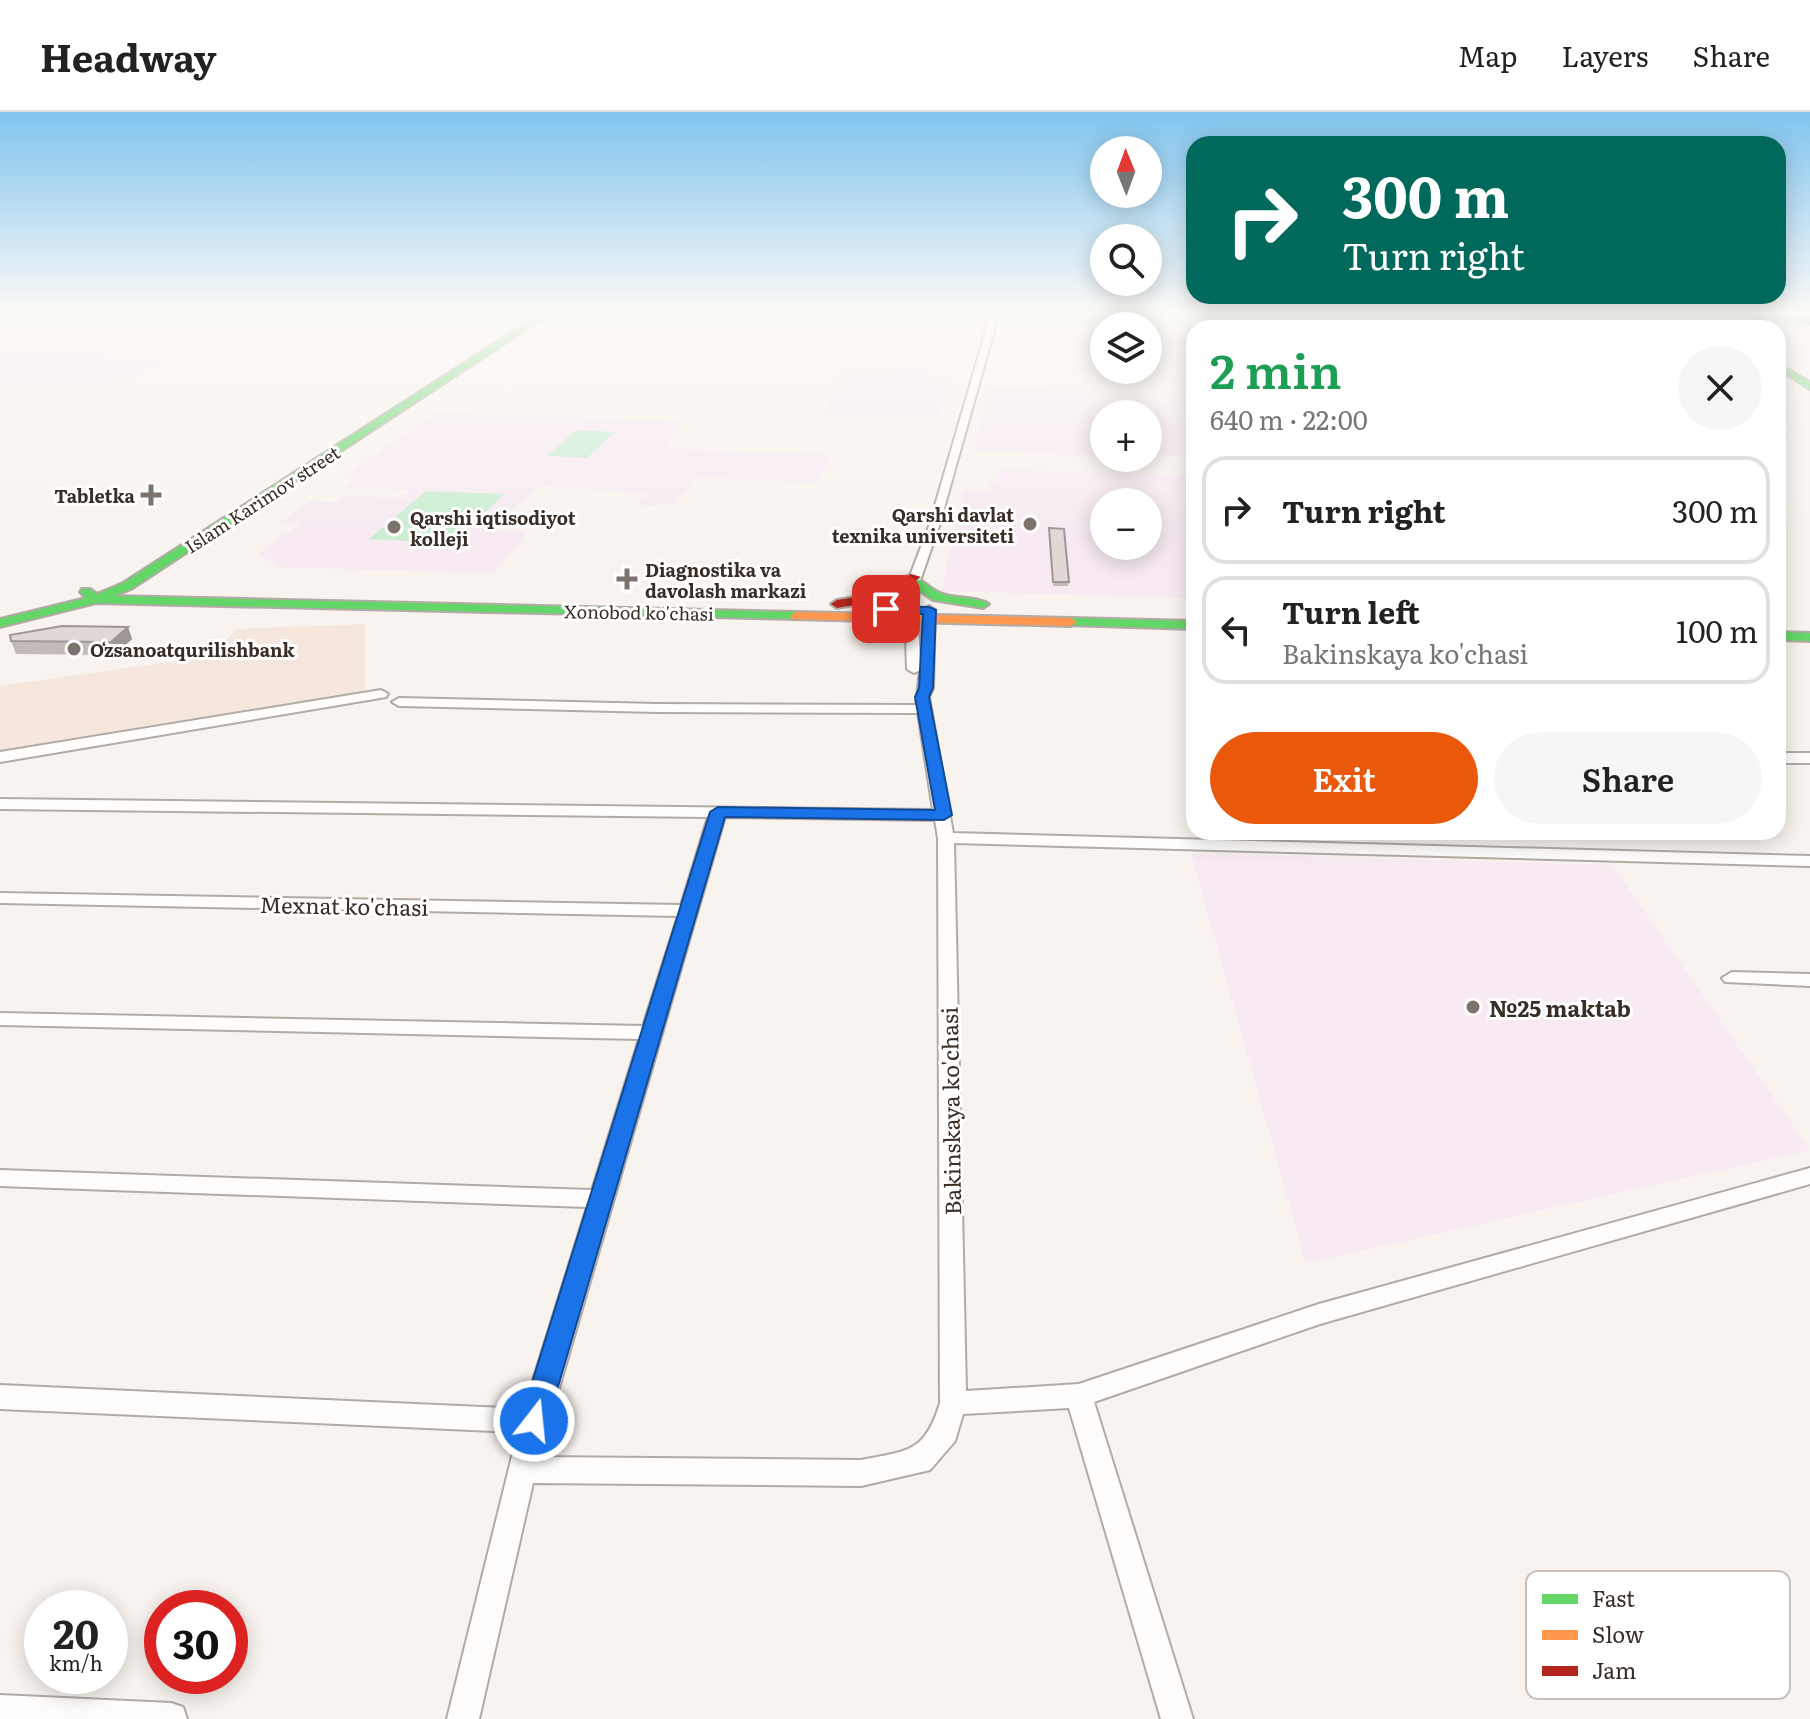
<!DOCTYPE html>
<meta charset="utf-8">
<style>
:root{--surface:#fff;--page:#f6f6f6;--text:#222;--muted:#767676;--line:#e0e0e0;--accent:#ea580c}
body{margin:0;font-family:Literata,serif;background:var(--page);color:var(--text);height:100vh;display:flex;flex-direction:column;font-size:30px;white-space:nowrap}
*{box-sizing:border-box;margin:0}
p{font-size:26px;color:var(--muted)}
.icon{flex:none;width:44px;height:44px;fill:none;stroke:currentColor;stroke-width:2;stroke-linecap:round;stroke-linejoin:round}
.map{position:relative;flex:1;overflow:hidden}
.side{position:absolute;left:1186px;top:208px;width:600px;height:520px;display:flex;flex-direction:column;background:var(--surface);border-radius:24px;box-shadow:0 4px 20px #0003}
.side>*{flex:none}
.banner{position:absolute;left:1186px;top:24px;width:600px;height:168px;border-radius:24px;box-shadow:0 4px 20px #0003;background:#00695c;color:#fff;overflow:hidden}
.needle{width:52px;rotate:359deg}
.controls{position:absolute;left:1090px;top:24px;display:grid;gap:16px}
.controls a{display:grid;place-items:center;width:72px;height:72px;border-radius:50%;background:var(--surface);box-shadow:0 4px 20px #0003;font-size:40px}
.speed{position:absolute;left:24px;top:1478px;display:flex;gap:16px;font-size:40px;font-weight:700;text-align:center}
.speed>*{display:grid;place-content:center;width:104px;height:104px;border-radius:50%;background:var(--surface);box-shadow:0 4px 20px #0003;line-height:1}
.speed small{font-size:20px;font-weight:400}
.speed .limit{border:12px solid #d22;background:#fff;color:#111}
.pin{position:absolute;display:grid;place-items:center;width:68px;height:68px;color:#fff;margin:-34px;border-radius:16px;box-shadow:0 4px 12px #0006}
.me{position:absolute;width:88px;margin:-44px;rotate:16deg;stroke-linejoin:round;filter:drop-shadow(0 0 6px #0008)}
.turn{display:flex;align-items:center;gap:28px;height:168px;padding:0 24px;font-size:36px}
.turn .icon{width:104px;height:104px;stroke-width:2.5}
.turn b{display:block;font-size:56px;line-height:68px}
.round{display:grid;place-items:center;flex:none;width:84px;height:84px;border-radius:42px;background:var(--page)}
.headline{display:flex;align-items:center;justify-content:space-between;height:136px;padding:0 24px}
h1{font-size:48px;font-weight:600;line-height:60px;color:#1e9e55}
.button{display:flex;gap:16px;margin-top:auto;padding:16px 24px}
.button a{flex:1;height:92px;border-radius:48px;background:var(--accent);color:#fff;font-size:32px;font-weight:600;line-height:92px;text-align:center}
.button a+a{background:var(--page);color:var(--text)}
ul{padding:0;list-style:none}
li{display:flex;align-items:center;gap:24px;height:108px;margin:0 16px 12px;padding:0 8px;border:4px solid var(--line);border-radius:24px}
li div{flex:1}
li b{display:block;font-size:30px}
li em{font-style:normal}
header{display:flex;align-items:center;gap:48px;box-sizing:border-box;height:112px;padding:0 40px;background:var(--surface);border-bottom:2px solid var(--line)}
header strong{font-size:38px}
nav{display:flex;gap:44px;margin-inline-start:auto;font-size:28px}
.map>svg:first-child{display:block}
.built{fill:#f5e7dd}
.education{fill:#f7eaf2;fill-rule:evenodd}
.green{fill:#caedd2}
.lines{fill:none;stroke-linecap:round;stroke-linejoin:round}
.stream{stroke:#84dbf6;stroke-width:2}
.street-casing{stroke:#b2aba5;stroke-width:4}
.fast-casing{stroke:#b2aba5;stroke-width:4}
.slow-casing{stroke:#b2aba5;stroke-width:4}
.jam-casing{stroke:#b2aba5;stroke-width:4}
.street{fill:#fefdfc;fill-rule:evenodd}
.fast{fill:#63d668;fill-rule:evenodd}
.slow{fill:#ff974d;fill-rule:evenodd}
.jam{fill:#b3261e;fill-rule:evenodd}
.wall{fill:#c2bab7}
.shaded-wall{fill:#9e9795}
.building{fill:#e1d8d5;stroke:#9e9795;stroke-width:2}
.route{fill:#1a73e8;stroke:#114b97;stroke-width:2}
.poi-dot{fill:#7c736c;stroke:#fff;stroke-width:3}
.labels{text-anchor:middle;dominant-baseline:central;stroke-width:6;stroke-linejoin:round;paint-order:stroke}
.far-poi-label{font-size:18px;font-weight:bold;fill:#392e26;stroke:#fff;text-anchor:start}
.far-street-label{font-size:18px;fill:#392e26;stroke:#fff}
.street-label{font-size:22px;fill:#392e26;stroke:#fff}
.poi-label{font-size:22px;font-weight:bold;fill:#392e26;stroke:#fff;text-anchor:start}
.key{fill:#fff;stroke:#c4c0be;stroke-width:2}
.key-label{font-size:22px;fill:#392e26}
</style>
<header>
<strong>Headway</strong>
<nav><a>Map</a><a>Layers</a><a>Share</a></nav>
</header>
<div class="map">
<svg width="1810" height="1607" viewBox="0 0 1810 1607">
<rect width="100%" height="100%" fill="#f8f3ee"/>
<!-- built -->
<path class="built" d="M 365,512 L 365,585 L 0,640 L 0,574 L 191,547 L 206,530 L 227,528 L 236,517 Z"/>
<!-- education -->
<path class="education" d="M 1745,213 L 1810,214 L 1810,249 L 1778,231 L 1778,216 L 1751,216 Z
M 21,239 L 94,240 L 174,244 L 170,248 L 110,277 L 0,272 L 0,240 Z
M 931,256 L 928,269 L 950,270 L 945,278 L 939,306 L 822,304 L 843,257 Z
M 989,276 L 1093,278 L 1094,284 L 1194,287 L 1194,344 L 1148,343 L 1148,302 L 1104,302 L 1104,344 L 973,339 Z
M 436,301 L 686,309 L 663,336 L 832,343 L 816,371 L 697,365 L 675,392 L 661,391 L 659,394 L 637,393 L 646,381 L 503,371 L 540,374 L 487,418 L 527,420 L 494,461 L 280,455 L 258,441 L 301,412 L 281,410 L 310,389 L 335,390 L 346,383 L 403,386 L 414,374 L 409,378 L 344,375 L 358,365 L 345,364 Z
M 1000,358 L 1194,364 L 1194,486 L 941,479 L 963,379 L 988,379 L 989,370 L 998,370 ZM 1104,390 L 1148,390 L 1148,434 L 1104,434 Z
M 1191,742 L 1612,753 L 1810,1038 L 1306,1151 Z"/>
<!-- green -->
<path class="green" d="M 576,318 L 615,320 L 587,346 L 546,344 Z
M 426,379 L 504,382 L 454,431 L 369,427 Z"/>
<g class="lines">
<!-- stream -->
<path class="stream" d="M 1766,201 L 1810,202"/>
<!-- street casing -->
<g class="street-casing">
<path id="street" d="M 991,201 L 999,201 L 939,414 L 920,469 L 917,498 L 920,550 L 923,498 L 929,494 L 935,498 L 933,576 L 929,585 L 953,721 L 1810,744 L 1810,754 L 954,731 L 966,1279 L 1079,1272 L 1319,1192 L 1810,1056 L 1810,1072 L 1320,1212 L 1094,1290 L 1193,1607 L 1161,1607 L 1069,1296 L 963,1302 L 955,1329 L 930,1358 L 861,1374 L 533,1371 L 479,1607 L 447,1607 L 518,1320 L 0,1297 L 0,1273 L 524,1297 L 587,1095 L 0,1074 L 0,1058 L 592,1078 L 639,927 L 0,913 L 0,901 L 643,914 L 678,804 L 0,791 L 0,781 L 681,793 L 708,705 L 0,697 L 0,687 L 933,698 L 918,601 L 657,600 L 399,594 L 392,590 L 399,586 L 657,592 L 916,593 L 920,558 L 914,561 L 907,557 L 905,498 L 908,469 L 929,414 ZM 725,705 L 935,708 L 938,726 L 940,1291 C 925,1341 907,1339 861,1348 L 539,1345 Z
M 381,578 L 388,582 L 386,585 L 0,650 L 0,640 Z
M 1778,641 L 1810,641 L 1810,651 L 1778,651 Z
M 1732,860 L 1810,862 L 1810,874 L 1725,870 L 1722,866 Z
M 0,1583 L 171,1591 L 183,1595 L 187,1607 L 0,1607 Z"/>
</g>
<!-- fast casing -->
<g class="fast-casing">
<path id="fast" d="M 542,201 L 551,201 L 131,477 L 114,484 L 796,500 L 802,504 L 800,507 L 96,491 L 0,515 L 0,507 L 86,486 L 80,480 L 82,477 L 90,477 L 97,482 L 123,471 Z
M 1526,201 L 1692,203 L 1690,201 L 1702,204 L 1810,207 L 1810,211 L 1710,208 L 1721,216 L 1712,216 L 1699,208 Z
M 1778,252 L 1810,270 L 1810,277 L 1778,257 Z
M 910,466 C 922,466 928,475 938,480 C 954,488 975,483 989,492 L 983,496 L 933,488 L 910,472 Z
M 1071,506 L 1194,509 L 1194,517 L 1067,513 L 1067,507 Z
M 1778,520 L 1810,521 L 1810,529 L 1778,528 Z"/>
</g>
<!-- slow casing -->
<g class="slow-casing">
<path id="slow" d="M 796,500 L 1071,506 L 1077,510 L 1071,514 L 792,507 L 790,504 Z"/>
</g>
<!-- jam casing -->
<g class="jam-casing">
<path id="jam" d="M 911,462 L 921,465 L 888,487 L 837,496 L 831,492 L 837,488 L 880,481 Z"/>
</g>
<!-- street -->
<use href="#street" class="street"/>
<!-- fast -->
<use href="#fast" class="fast"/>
<!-- slow -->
<use href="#slow" class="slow"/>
<!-- jam -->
<use href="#jam" class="jam"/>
</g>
<!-- wall -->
<path class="wall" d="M 1049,420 L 1069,470 L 1068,474 L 1053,474 Z
M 128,515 L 132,527 L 115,543 L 16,542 L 11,529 Z"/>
<!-- shaded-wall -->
<path class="shaded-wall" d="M 128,515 L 132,527 L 115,543 L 111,530 Z"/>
<!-- building -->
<path class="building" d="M 1049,416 L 1064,417 L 1069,470 L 1053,470 Z
M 62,514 L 128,515 L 111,530 L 11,529 L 10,523 Z"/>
<!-- sky -->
<linearGradient id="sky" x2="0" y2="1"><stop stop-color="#80c4ee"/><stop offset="0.47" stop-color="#fcfaf7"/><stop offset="1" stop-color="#fcfaf7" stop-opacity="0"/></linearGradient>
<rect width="1810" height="426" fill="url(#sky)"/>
<!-- route -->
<path class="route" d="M 886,494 L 929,495 L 936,498 L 933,576 L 929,585 L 952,703 L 944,708 L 725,705 L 548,1309 L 544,1317 L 534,1321 L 524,1317 L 520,1309 L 710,700 L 718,695 L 935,698 L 915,585 L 919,576 L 923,502 L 882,500 L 880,497 Z"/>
<!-- markers -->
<g class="poi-dot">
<path d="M147 371h8v8h8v8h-8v8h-8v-8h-8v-8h8z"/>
<circle cx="1030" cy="412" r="8"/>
<circle cx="394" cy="415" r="8"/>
<path d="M623 455h8v8h8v8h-8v8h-8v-8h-8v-8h8z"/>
<circle cx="74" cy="537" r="8"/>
<circle cx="1473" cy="895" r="8"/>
</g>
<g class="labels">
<!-- far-poi labels -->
<g class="far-poi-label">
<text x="135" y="383" text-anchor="end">Tabletka</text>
<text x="1014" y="402" text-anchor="end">Qarshi davlat<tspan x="1014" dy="21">texnika universiteti</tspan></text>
<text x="410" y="405">Qarshi iqtisodiyot<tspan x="410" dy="21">kolleji</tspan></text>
<text x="645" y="457">Diagnostika va<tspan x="645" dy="21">davolash markazi</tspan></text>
<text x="90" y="537">Oʻzsanoatqurilishbank</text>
</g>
<!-- far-street labels -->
<g class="far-street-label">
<text transform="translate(262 387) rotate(-33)">Islam Karimov street</text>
<text transform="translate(639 500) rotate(1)">Xonobod ko'chasi</text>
</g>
<!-- street labels -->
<g class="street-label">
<text transform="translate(344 793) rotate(1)">Mexnat ko'chasi</text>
<text transform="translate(950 999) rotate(-91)">Bakinskaya ko'chasi</text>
</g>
<!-- poi labels -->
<g class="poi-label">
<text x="1489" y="895">№25 maktab</text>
</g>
</g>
<!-- legend -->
<rect x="1526" y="1459" width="264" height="128" rx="12" class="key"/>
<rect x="1542" y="1482" width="36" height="10" fill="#63d668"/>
<rect x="1542" y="1518" width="36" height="10" fill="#ff974d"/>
<rect x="1542" y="1554" width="36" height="10" fill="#b3261e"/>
<g class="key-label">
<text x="1592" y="1495">Fast</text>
<text x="1592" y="1531">Slow</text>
<text x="1592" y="1567">Jam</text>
</g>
</svg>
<div class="controls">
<a><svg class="needle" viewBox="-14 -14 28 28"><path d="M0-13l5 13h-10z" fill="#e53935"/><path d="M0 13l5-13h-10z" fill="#767676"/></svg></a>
<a><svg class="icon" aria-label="search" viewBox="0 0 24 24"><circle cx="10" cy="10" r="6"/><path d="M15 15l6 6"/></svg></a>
<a><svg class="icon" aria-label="layers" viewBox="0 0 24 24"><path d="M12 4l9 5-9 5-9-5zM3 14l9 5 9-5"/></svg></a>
<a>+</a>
<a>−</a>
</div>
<div class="speed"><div>20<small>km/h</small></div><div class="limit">30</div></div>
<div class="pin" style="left:886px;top:497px;background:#d93025"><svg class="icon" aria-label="arrive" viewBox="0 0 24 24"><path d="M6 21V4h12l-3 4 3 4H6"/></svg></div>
<svg class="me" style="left:534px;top:1309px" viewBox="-20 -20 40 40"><circle r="17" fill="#1a73e8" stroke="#fff" stroke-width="3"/><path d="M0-11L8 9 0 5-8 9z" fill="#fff"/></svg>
<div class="banner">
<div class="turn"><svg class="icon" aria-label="right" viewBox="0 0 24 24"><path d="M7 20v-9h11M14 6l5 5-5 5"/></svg><div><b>300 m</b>Turn right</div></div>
</div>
<section class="side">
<div class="headline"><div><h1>2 min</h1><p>640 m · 22:00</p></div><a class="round"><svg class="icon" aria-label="close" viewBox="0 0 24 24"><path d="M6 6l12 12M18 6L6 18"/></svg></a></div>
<ul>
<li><svg class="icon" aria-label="right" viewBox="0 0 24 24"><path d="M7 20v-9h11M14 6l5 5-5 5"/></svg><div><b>Turn right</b></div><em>300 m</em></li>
<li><svg class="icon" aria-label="left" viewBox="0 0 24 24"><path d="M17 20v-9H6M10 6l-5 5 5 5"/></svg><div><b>Turn left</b><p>Bakinskaya ko'chasi</p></div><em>100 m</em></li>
</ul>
<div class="button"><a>Exit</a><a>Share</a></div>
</section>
</div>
